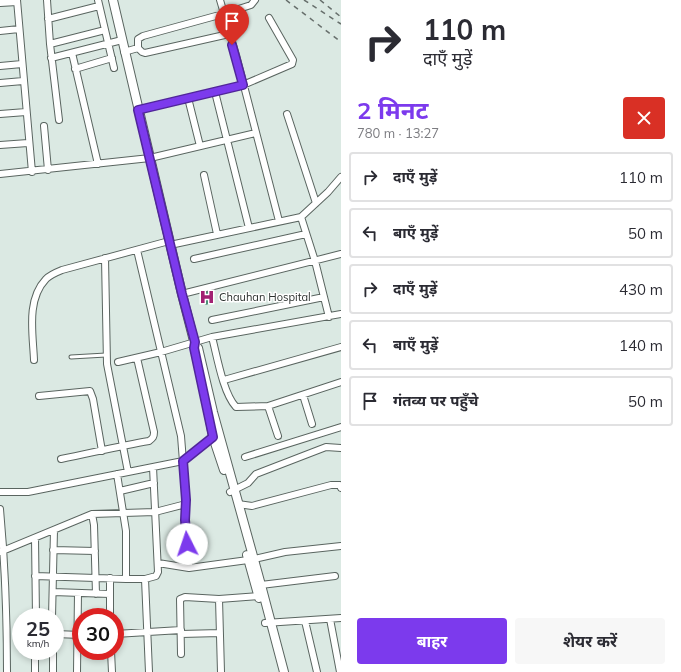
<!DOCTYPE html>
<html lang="hi">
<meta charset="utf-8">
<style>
:root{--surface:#fff;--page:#f7f7f7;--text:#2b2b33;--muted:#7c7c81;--line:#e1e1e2;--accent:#7c3aed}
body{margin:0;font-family:Mulish,"Noto Sans Devanagari",sans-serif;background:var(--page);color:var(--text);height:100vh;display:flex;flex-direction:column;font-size:15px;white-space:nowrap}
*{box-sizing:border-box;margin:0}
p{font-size:13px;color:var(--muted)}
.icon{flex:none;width:22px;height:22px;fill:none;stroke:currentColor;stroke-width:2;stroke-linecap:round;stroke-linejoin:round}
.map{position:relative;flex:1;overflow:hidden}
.sheet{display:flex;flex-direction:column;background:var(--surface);width:340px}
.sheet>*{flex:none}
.hud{background:#fff;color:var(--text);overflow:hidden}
.speed{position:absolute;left:12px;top:608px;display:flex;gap:8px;font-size:20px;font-weight:700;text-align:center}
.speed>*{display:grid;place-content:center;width:52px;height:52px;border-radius:50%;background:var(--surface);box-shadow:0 2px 6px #0003;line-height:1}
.speed small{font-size:10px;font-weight:400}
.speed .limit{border:6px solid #d22;background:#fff;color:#111}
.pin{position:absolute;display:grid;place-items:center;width:34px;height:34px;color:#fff;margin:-41px -17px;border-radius:50% 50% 50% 0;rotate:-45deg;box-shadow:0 0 4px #0007}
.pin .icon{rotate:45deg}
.me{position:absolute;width:44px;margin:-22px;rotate:356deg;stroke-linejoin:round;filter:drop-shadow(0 0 3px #0008)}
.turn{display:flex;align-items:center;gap:14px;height:84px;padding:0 16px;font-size:18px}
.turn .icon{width:52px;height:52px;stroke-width:2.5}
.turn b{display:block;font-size:28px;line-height:34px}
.round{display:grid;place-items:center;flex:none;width:42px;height:42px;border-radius:4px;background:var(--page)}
.headline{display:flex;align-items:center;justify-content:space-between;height:68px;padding:0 16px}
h1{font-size:24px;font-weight:700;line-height:30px;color:var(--accent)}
.primary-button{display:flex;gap:8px;margin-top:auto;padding:8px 16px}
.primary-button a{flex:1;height:46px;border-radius:4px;background:var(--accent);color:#fff;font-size:16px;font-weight:700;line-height:46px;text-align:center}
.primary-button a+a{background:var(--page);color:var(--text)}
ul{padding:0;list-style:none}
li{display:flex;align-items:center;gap:12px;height:50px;margin:0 8px 6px;padding:0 8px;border:2px solid var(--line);border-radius:4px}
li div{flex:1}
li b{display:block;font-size:15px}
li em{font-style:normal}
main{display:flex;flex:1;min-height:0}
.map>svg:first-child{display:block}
.building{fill:#39856a}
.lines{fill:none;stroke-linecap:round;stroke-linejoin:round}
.service-casing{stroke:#5a6560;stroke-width:5}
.minor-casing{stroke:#5a6560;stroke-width:8}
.tertiary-casing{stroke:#5a6560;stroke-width:10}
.service{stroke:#fff;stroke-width:3}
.minor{stroke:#fff;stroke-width:6}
.tertiary{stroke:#fff;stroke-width:8}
.rail{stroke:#676f6c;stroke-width:1.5;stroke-dasharray:5 5;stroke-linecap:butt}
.route-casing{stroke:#51269a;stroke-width:10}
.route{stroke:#7c3aed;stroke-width:7}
.labels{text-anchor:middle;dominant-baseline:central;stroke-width:3;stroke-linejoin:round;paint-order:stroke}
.poi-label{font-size:11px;fill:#2b302e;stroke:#fff;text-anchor:start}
</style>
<main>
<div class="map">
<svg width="341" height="672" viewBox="0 0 341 672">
<rect width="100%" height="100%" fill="#dbe9e3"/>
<!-- building -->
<path class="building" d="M 210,290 L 214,303 L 205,305 L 202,292 Z"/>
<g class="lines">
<!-- service casing -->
<g class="service-casing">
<path id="service" d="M 71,357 L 106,355"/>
</g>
<!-- minor casing -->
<g class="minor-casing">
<path id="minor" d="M 17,0 L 32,172
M 47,0 L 50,44 L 59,120
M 98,0 L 114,68
M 220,0 L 236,55 L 279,221
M 0,3 L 17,2
M 48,19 L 99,6
M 0,31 L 19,29
M 50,44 L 105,30
M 138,48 L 142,52 L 145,53 L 229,34
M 124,52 L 138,48 L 138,39 L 143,36 L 223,14 L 251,5 L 255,0
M 72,53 L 98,164
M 51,58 L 122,40
M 0,66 L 22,64
M 75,69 L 112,58
M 0,83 L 23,81
M 215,92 L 249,228
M 188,98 L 200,146
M 138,110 L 243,85 L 292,64 L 293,60 L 269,18
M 0,114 L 26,112
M 287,114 L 316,203
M 44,126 L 48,170
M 0,145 L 28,143
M 0,174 L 150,158 L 256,133
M 204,175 L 217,234
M 301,217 L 315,261 L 329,317
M 170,245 L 301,217 L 328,192 L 341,177
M 137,250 L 181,436 L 186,500 L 185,520 L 189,568
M 105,258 L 107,364 L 128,472
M 194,259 L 306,234
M 182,294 L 341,254
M 212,320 L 324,297
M 212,337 C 217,356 223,393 236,407 L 268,406 L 341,382
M 34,360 C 33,334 26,300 46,279 C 50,275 57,272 62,270 L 169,241
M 118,362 L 161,352 L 212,337 L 341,314
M 224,380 L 341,347
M 303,395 L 312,424
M 39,396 L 90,391 L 93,399 L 102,451
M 268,406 L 278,436
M 245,457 L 341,427
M 61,459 C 91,453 120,446 149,441 C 153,438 154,437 154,432 L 137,358
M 117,474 L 126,531 L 126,579
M 120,491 L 154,483
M 0,492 L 28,492 L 183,461 L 213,437
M 230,492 L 248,483 L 256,474 L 326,447 L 341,448
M 238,504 L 252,506 L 331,485 L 340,485 L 341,488
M 0,509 C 5,563 7,617 7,672
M 92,514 L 94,525 L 96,594
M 35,538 L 36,617
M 53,550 L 95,551
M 0,552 L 92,514 L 155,512 L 186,504
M 254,559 L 285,552 L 341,546
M 158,563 L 189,568 L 248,560
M 35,576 L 126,579 L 145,579 L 156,576 L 158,572 L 153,467
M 110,578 L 110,617
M 145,579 L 149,672
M 261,585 L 335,576
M 53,592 L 110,594
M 219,599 L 221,672
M 52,617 L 54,530
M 330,619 L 340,672
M 305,621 L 317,672
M 265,623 L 341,618
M 55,634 L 81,635
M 115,634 L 181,630
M 181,634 L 220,633
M 53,651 L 53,672
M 111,651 L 112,672
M 181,654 L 180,599 L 185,597 L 219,599 L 258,596
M 35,672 L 35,651
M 77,672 L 78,593"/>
</g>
<!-- tertiary casing -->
<g class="tertiary-casing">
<path id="tertiary" d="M 113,0 L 182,294 L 195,345 L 198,348 L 213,412 L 261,585 L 284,672
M 209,414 L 213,437 L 224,470
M 247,555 L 259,598"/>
</g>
<!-- service -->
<use href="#service" class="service"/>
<!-- minor -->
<use href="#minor" class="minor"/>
<!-- tertiary -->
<use href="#tertiary" class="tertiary"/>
<!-- rail -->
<path class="rail" d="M 286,0 L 341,42
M 304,0 L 341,24
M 320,0 L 341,17"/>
</g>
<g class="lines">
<!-- route casing -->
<g class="route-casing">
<path id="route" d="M 187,544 L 185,520 L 186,500 L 183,461 L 213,437 L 194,348 L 195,342 L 182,294 L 138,110 L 243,85 L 232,45"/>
</g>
<!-- route -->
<use href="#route" class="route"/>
</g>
<!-- icons -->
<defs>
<g id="hospital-bare" transform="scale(1.2)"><path d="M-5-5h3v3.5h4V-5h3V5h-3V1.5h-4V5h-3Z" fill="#a22172" stroke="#fff" stroke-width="2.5" paint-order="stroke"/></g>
</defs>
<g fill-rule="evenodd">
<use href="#hospital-bare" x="207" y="297"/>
</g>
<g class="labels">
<!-- poi labels -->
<g class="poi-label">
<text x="219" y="297">Chauhan Hospital</text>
</g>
</g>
</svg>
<div class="speed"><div>25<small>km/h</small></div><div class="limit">30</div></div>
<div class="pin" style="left:232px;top:45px;background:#d93025"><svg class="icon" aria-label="arrive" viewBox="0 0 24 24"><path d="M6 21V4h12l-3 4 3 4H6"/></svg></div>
<svg class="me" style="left:187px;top:544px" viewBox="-20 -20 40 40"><circle r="19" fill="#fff"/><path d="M0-13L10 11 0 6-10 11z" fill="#7c3aed"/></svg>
</div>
<section class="sheet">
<div class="hud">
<div class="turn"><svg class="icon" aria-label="right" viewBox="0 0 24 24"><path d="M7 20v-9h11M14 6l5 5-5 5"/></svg><div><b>110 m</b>दाएँ मुड़ें</div></div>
</div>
<div class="headline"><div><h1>2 मिनट</h1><p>780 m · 13:27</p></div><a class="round" style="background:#d93025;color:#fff"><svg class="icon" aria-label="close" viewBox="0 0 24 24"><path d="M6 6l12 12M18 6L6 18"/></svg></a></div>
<ul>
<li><svg class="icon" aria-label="right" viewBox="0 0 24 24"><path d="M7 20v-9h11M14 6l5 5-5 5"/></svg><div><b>दाएँ मुड़ें</b></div><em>110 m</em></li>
<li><svg class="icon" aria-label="left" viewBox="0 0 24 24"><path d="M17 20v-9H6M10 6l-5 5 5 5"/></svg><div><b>बाएँ मुड़ें</b></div><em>50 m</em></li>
<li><svg class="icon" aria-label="right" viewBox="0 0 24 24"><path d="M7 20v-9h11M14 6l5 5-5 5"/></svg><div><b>दाएँ मुड़ें</b></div><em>430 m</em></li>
<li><svg class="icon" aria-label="left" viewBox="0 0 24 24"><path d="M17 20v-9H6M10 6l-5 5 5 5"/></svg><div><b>बाएँ मुड़ें</b></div><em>140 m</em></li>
<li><svg class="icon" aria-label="arrive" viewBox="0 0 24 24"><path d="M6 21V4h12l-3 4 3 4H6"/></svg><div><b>गंतव्य पर पहुँचे</b></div><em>50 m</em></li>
</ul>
<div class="primary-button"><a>बाहर</a><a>शेयर करें</a></div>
</section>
</main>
